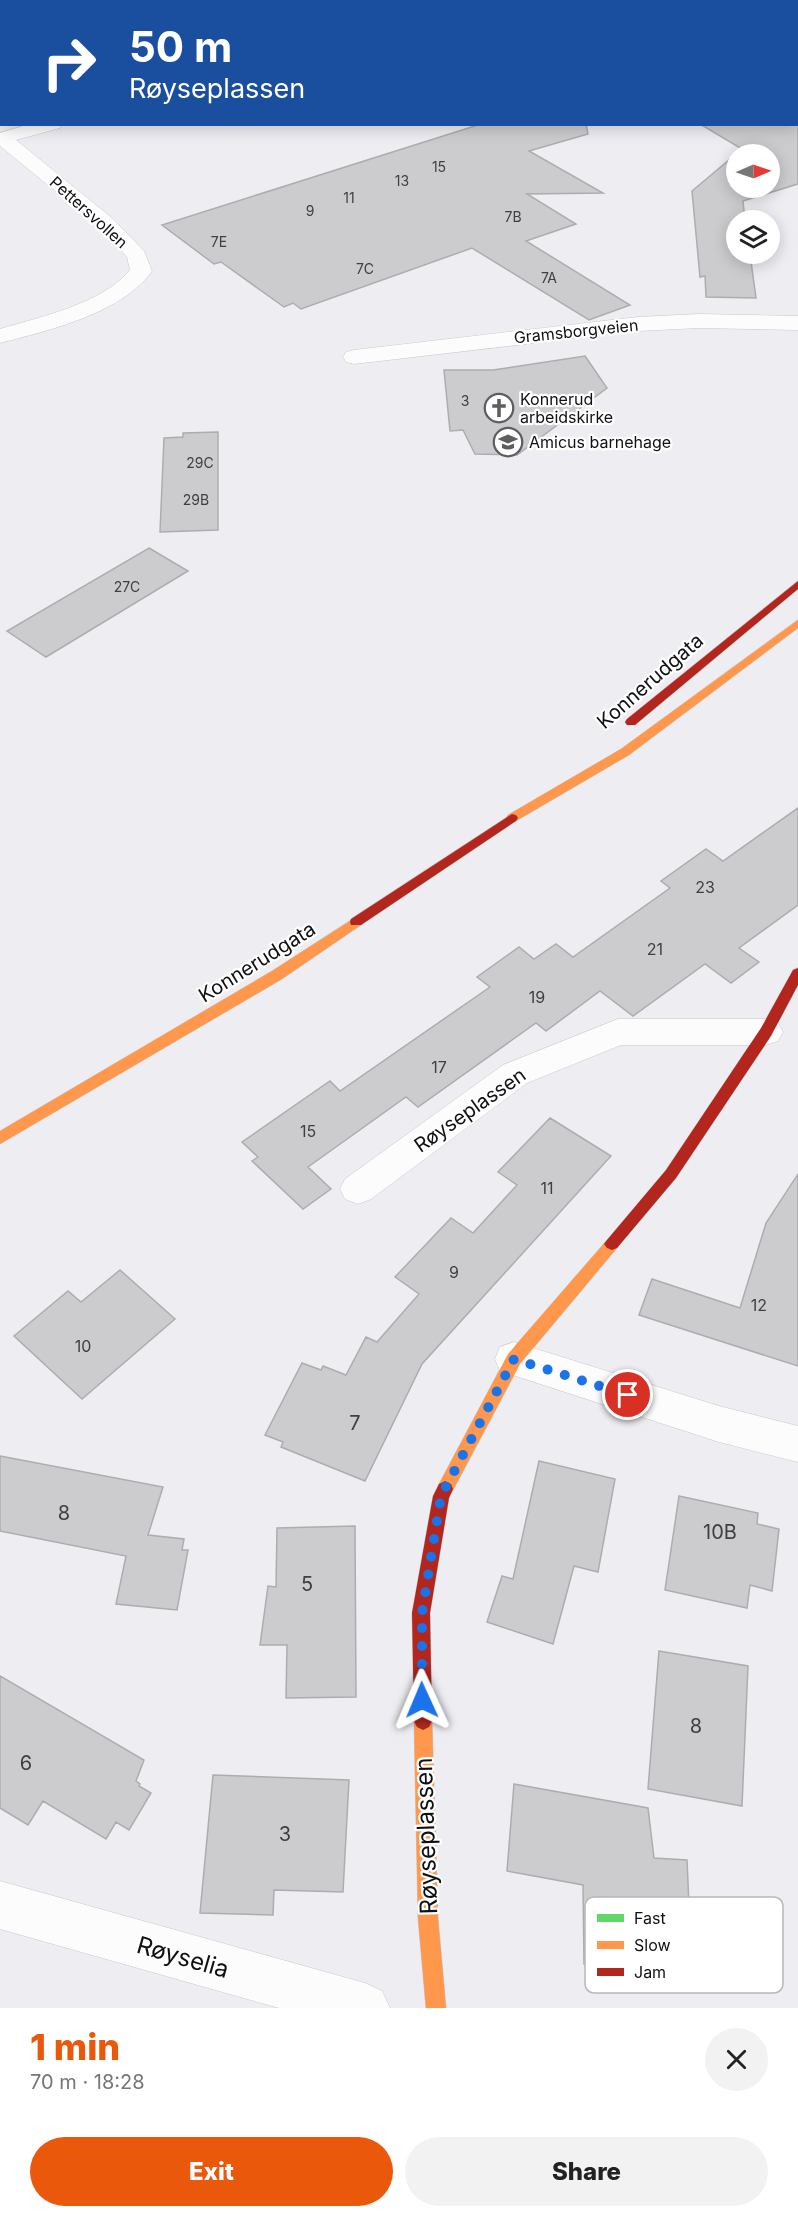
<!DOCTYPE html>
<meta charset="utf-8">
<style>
:root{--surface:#fff;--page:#f2f2f2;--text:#222;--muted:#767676;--accent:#ea580c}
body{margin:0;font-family:Inter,sans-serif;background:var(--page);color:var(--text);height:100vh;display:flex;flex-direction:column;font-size:22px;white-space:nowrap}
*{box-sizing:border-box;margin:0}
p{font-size:20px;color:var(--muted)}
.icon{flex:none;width:33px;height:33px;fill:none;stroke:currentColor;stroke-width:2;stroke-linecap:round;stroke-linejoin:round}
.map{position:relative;height:2008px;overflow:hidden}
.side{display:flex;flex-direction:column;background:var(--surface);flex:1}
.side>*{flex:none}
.hud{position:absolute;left:0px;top:0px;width:798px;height:126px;box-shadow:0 3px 15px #0003;background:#1a4fa0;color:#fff;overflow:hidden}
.needle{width:39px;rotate:88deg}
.controls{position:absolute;left:726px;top:144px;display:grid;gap:12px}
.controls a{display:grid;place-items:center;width:54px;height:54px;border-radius:50%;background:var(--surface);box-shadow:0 3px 15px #0003;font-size:30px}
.pin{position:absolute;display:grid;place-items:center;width:51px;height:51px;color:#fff;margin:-26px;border:3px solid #fff;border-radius:50%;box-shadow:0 2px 6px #0007}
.me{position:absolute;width:66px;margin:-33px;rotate:359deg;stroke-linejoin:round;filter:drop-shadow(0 0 4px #0008)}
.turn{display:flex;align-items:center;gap:21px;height:126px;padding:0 30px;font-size:27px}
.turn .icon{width:78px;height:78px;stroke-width:2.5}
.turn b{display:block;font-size:42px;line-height:51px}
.round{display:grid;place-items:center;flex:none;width:63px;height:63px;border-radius:32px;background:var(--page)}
.overview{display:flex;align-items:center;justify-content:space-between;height:102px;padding:0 30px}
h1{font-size:36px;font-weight:800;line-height:45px;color:var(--accent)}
.cta{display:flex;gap:12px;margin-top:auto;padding:12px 30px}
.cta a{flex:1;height:69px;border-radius:36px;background:var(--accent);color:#fff;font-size:24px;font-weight:800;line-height:69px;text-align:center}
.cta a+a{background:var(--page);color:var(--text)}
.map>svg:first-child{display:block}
.building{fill:#cccccf;stroke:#adadb0;stroke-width:1.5;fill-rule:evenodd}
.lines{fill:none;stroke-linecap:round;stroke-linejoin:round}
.street-casing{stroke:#c9c9cb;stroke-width:1}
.fast-casing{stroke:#c9c9cb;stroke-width:1}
.slow-casing{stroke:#c9c9cb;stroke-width:1}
.jam-casing{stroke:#c9c9cb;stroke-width:1}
.street{fill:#fcfcfd;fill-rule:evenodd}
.fast{fill:#63d668;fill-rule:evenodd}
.slow{fill:#ff974d;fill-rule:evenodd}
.jam{fill:#b3261e;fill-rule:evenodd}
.route{stroke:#1a73e8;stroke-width:10;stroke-dasharray:0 18}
.labels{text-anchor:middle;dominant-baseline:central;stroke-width:4.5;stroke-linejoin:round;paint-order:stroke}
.far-number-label{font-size:14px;fill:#3e3f41}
.far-street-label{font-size:16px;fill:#0f1012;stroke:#fff}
.far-poi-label{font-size:16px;fill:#0f1012;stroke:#fff;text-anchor:start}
.number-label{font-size:16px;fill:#3e3f41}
.street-label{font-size:20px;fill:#0f1012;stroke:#fff}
.near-number-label{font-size:20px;fill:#3e3f41}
.near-street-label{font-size:24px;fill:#0f1012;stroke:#fff}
.key{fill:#fff;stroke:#b7b7b8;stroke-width:1.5}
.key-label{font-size:16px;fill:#0f1012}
</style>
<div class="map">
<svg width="798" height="2008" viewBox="0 0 798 2008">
<rect width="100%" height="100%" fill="#eeeef2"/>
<!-- building -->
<path class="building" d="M 481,124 L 586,124 L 588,134 L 529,151 L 603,193 L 527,194 L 576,224 L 526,241 L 630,305 L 589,320 L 472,248 L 301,309 L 293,303 L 284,307 L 221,262 L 214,264 L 162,225 Z
M 700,124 L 798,124 L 798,184 L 743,201 L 745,220 L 736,220 L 736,254 L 750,254 L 756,298 L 706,297 L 705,276 L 700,277 L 692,191 L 742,149 ZM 736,154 L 770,154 L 770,188 L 736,188 Z
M 585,356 L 607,388 L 517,455 L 475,454 L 463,430 L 450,431 L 444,370 L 493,370 Z
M 218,432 L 218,530 L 160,532 L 164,438 L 183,437 L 183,433 Z
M 149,548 L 188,571 L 46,657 L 7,631 Z
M 798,808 L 798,905 L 739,948 L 759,962 L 731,983 L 705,964 L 633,1016 L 600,991 L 546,1031 L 536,1023 L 418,1107 L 406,1097 L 308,1167 L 331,1189 L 303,1209 L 252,1161 L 258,1157 L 242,1142 L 330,1081 L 340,1091 L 490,987 L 477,977 L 519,947 L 534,959 L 556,944 L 573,957 L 670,888 L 661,881 L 706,849 L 723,861 Z
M 550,1118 L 611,1156 L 422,1364 L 365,1481 L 281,1447 L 283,1442 L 265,1435 L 302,1363 L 321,1370 L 323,1366 L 346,1375 L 366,1337 L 377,1342 L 419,1294 L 395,1277 L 451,1218 L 473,1233 L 517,1185 L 498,1172 Z
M 798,1174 L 798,1366 L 639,1315 L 652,1279 L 740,1308 L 766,1223 Z
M 120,1270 L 175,1319 L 82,1399 L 14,1336 L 68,1291 L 81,1302 Z
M 0,1456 L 163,1487 L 148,1535 L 184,1539 L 182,1550 L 188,1550 L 177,1610 L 116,1604 L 126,1556 L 0,1531 Z
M 539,1461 L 615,1479 L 598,1572 L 574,1566 L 553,1644 L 487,1622 L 502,1576 L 513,1579 Z
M 679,1496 L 758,1513 L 757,1524 L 779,1529 L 772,1591 L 750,1585 L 747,1608 L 665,1590 Z
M 355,1526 L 356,1697 L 286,1698 L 287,1645 L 260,1645 L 268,1586 L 276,1587 L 277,1528 Z
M 659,1651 L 748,1666 L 742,1806 L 648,1789 Z
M 0,1676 L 144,1760 L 136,1781 L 140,1784 L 139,1786 L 151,1793 L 129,1830 L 116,1822 L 106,1839 L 43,1801 L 28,1825 L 0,1808 Z
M 213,1775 L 349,1780 L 343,1892 L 274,1890 L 273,1915 L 200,1913 Z
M 514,1784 L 648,1808 L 654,1858 L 687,1860 L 692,1971 L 584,1964 L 583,1885 L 507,1871 Z"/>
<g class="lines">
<!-- street casing -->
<g class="street-casing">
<path id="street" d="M 499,0 L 519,0 L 498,2 Z
M 0,61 L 2,61 L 2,72 L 0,72 Z
M 30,124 L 62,124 L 60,128 L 16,140 L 112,218 L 144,251 L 152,271 C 123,313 47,331 0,343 L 0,329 C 40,317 102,304 130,270 L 127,257 L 98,226 L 0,146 L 0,133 Z
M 699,314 L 798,316 L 798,330 L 699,328 L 638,331 L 354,364 L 346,362 L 343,357 L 346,352 L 354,350 L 638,317 Z
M 618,1019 L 766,1019 L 778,1023 L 783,1032 L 778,1041 L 766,1045 L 621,1045 L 527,1083 L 371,1199 L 358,1204 L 345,1199 L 340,1189 L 345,1179 L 503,1065 Z
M 514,1342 L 719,1406 L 798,1426 L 798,1462 L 719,1442 L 500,1371 L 495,1359 L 500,1347 Z
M 0,1881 L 365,1983 L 382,1991 L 390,2008 L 279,2008 L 0,1929 Z"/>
</g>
<!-- fast casing -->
<g class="fast-casing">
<path id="fast" d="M 796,60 L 798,60 L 798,65 L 796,65 Z"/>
</g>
<!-- slow casing -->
<g class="slow-casing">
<path id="slow" d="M 739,0 L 745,0 L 745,2 L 739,2 Z
M 798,620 L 798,628 L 629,755 L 516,821 L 508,821 L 506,818 L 508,815 L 621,749 Z
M 356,917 L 361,919 L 362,922 L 361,925 L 282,979 L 0,1144 L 0,1131 L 272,971 Z
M 612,1238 L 617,1240 L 620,1244 L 617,1248 L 520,1364 L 451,1494 L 445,1497 L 439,1494 L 437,1489 L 439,1484 L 508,1354 L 607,1240 Z
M 423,1712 L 429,1715 L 432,1721 L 438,1918 L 446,2008 L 426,2008 L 418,1918 L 414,1721 L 417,1715 Z"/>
</g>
<!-- jam casing -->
<g class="jam-casing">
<path id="jam" d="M 798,581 L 798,589 L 635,725 L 627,725 L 625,722 L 627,719 Z
M 512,814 L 516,815 L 518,818 L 516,821 L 361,925 L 351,925 L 350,922 L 351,919 Z
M 798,968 L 798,985 L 771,1036 L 676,1178 L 617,1248 L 612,1250 L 607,1248 L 604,1244 L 607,1240 L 666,1170 L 761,1028 L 793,970 Z
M 445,1481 L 451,1484 L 453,1489 L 449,1498 L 430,1613 L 432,1721 L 429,1727 L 423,1730 L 417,1727 L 414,1721 L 412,1613 L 433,1496 L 439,1484 Z"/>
</g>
<!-- street -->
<use href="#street" class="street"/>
<!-- fast -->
<use href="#fast" class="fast"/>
<!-- slow -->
<use href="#slow" class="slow"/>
<!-- jam -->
<use href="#jam" class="jam"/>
</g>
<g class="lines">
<!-- route -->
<path class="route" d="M 422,1700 L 422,1613 L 441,1496 L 514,1359 L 628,1395"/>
</g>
<!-- icons -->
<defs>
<g id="church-ring" transform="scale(1.5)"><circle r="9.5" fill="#fff" stroke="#5d5e60" stroke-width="1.5"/><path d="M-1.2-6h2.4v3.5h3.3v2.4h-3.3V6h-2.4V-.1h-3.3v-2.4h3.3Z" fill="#5d5e60"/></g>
<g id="school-ring" transform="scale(1.5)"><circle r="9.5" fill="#fff" stroke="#5d5e60" stroke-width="1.5"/><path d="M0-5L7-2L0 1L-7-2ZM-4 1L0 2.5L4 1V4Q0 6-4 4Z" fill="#5d5e60"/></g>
</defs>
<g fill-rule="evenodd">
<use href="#church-ring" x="499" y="408"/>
<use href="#school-ring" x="508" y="442"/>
</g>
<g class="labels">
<!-- far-number labels -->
<g class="far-number-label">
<text x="439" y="166">15</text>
<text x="402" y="180">13</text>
<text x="349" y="197">11</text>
<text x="310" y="210">9</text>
<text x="513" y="216">7B</text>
<text x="219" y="241">7E</text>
<text x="365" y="268">7C</text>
<text x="549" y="277">7A</text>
<text x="465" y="400">3</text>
<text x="200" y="462">29C</text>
<text x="196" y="499">29B</text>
<text x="127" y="586">27C</text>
</g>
<!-- far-street labels -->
<g class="far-street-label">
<text transform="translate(89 212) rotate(42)">Pettersvollen</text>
<text transform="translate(576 331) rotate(-6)">Gramsborgveien</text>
</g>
<!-- far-poi labels -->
<g class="far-poi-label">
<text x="520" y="399">Konnerud<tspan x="520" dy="18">arbeidskirke</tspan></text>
<text x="529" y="442">Amicus barnehage</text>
</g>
<!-- number labels -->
<g class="number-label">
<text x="705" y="887">23</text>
<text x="655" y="949">21</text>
<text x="537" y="997">19</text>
<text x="439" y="1067">17</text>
<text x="308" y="1131">15</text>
<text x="547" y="1188">11</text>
<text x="454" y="1272">9</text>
<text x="759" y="1305">12</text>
<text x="83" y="1346">10</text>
</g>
<!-- street labels -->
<g class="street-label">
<text transform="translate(650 681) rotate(-41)">Konnerudgata</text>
<text transform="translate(257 962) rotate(-32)">Konnerudgata</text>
<text transform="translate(470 1110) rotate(-35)">Røyseplassen</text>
</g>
<!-- near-number labels -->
<g class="near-number-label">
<text x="355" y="1423">7</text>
<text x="64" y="1513">8</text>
<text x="720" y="1532">10B</text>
<text x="307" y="1584">5</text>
<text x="696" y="1726">8</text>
<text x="26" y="1763">6</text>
<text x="285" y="1834">3</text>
</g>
<!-- near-street labels -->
<g class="near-street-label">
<text transform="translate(426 1836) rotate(-92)">Røyseplassen</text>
<text transform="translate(183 1957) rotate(16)">Røyselia</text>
</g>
</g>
<!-- legend -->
<rect x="585" y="1897" width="198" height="96" rx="9" class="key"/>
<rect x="597" y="1914" width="27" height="8" fill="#63d668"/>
<rect x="597" y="1941" width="27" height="8" fill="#ff974d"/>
<rect x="597" y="1968" width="27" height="8" fill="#b3261e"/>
<g class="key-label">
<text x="634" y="1924">Fast</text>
<text x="634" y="1951">Slow</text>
<text x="634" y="1978">Jam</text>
</g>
</svg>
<div class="controls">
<a><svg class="needle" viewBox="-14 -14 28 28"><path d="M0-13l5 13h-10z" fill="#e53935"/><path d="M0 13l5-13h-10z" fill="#767676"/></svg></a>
<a><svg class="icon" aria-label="layers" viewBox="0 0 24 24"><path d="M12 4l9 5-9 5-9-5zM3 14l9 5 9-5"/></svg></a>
</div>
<div class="pin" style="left:628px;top:1395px;background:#d93025"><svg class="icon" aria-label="arrive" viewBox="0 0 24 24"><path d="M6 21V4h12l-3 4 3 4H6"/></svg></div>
<svg class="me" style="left:422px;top:1700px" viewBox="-20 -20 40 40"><path d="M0-17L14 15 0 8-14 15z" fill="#1a73e8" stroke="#fff" stroke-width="4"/></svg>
<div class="hud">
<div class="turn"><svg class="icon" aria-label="right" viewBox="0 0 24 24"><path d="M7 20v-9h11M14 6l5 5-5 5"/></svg><div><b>50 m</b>Røyseplassen</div></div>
</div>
</div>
<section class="side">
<div class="overview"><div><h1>1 min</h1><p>70 m · 18:28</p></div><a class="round"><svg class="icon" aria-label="close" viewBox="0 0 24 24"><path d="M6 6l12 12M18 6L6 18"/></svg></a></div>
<div class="cta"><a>Exit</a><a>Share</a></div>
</section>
